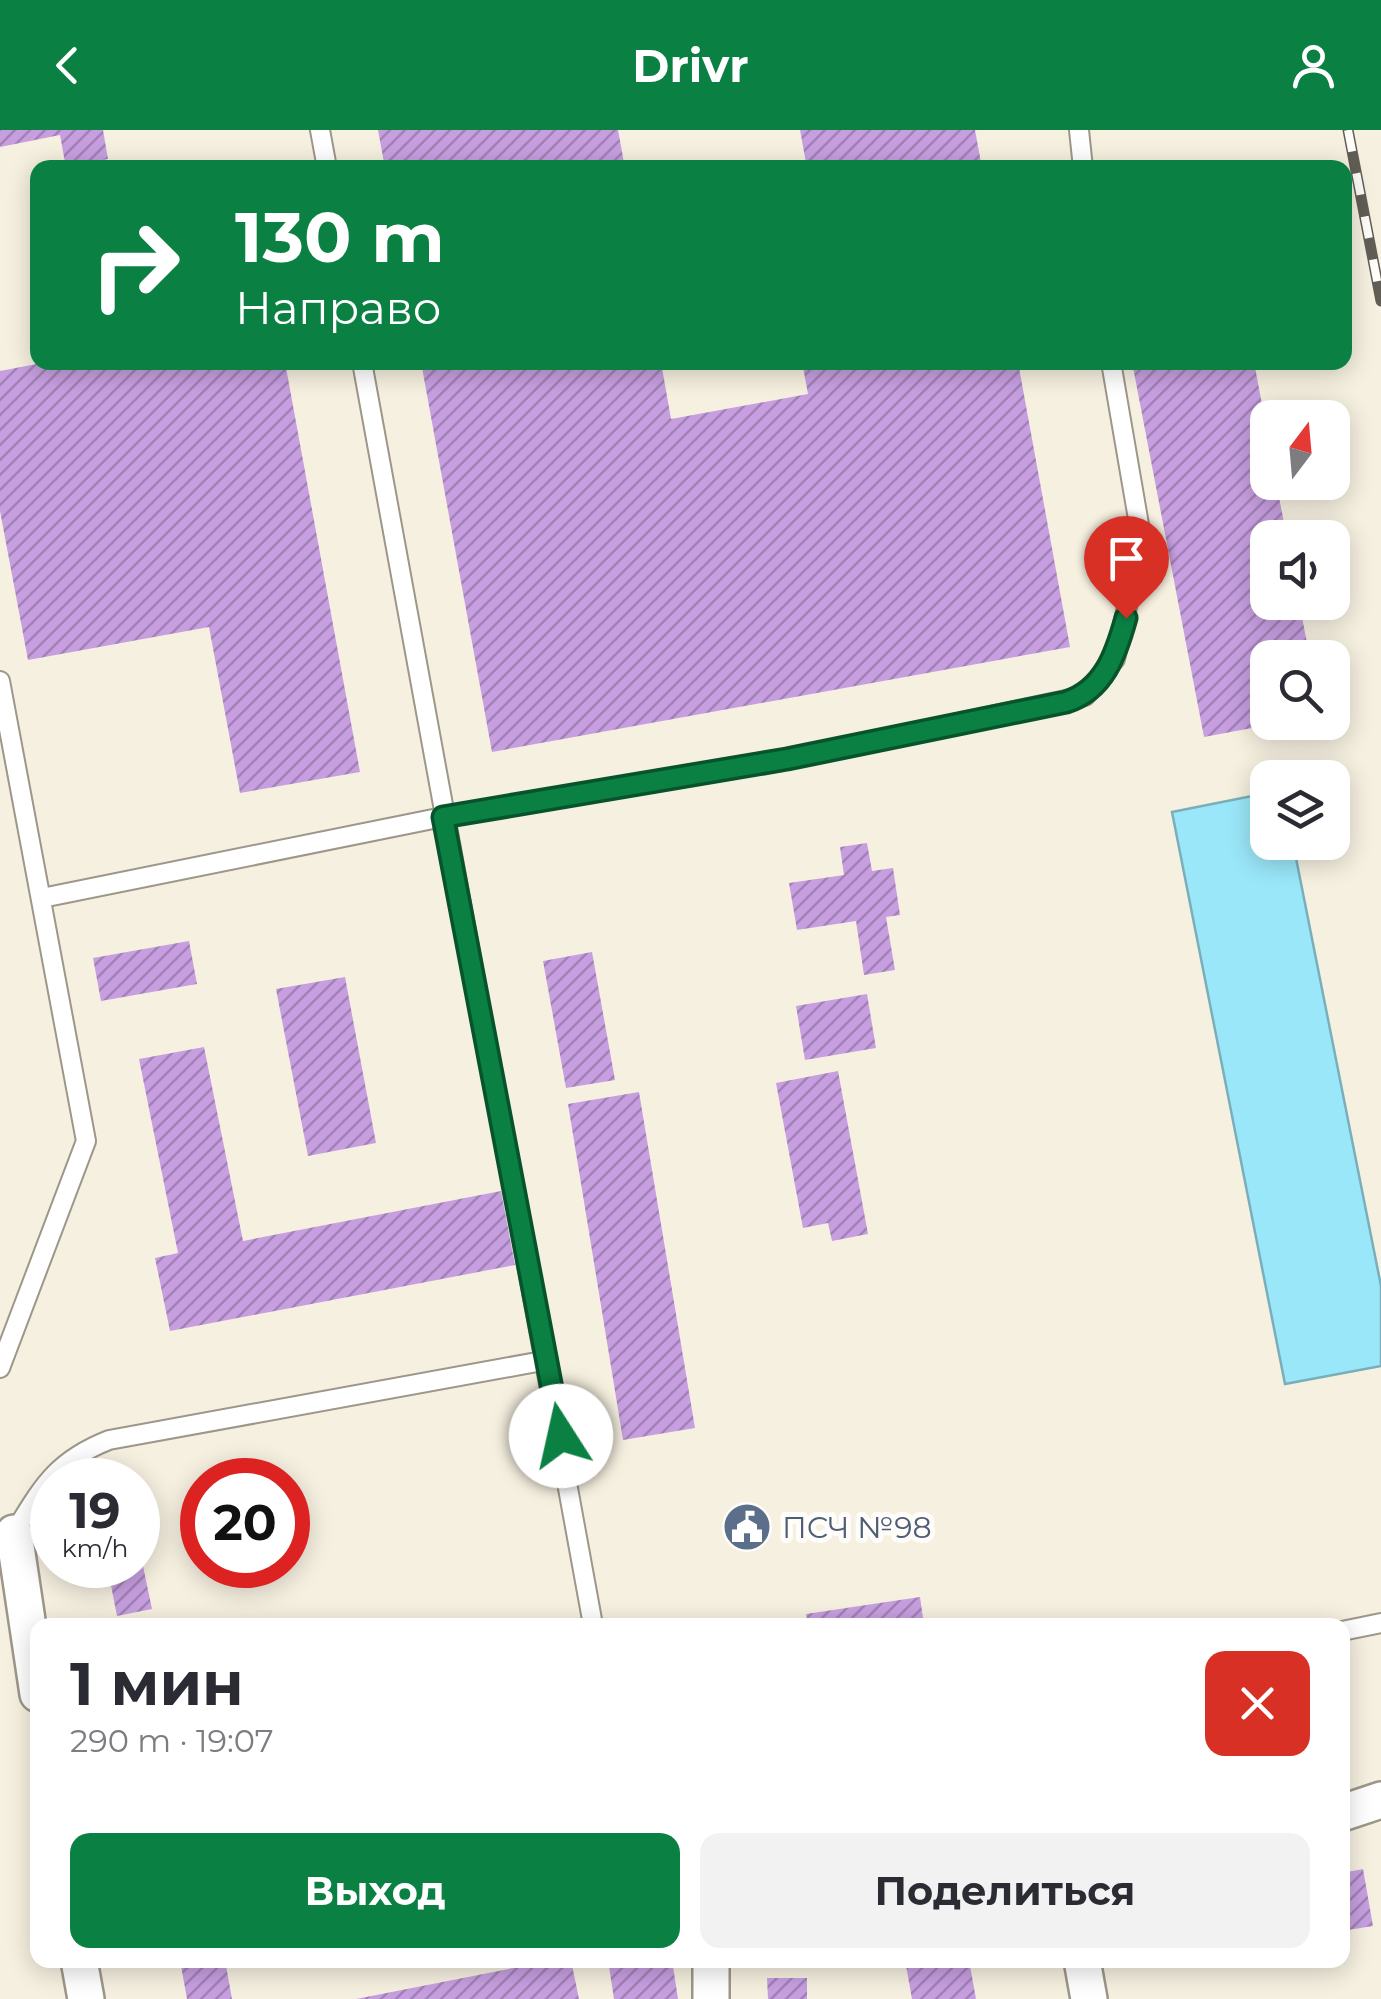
<!DOCTYPE html>
<html lang="ru">
<meta charset="utf-8">
<style>
:root{--surface:#fff;--page:#f2f2f3;--text:#2b2b33;--muted:#7c7c81;--accent:#0b8043}
body{margin:0;font-family:Montserrat,sans-serif;background:var(--page);color:var(--text);height:100vh;display:flex;flex-direction:column;font-size:38px;white-space:nowrap}
*{box-sizing:border-box;margin:0}
p{font-size:32px;color:var(--muted)}
.icon{flex:none;width:55px;height:55px;fill:none;stroke:currentColor;stroke-width:2;stroke-linecap:round;stroke-linejoin:round}
.map{position:relative;flex:1;overflow:hidden}
.details{position:absolute;left:30px;top:1488px;width:1320px;height:350px;display:flex;flex-direction:column;background:var(--surface);border-radius:20px;box-shadow:0 5px 25px #0003}
.details>*{flex:none}
.top-card{position:absolute;left:30px;top:30px;width:1322px;height:210px;border-radius:20px;box-shadow:0 5px 25px #0003;background:#0b8043;color:#fff;overflow:hidden}
.needle{width:65px;rotate:16deg}
.controls{position:absolute;left:1250px;top:270px;display:grid;gap:20px}
.controls a{display:grid;place-items:center;width:100px;height:100px;border-radius:20px;background:var(--surface);box-shadow:0 5px 25px #0003;font-size:50px}
.speed{position:absolute;left:30px;top:1328px;display:flex;gap:20px;font-size:50px;font-weight:700;text-align:center}
.speed>*{display:grid;place-content:center;width:130px;height:130px;border-radius:50%;background:var(--surface);box-shadow:0 5px 25px #0003;line-height:1}
.speed small{font-size:25px;font-weight:400}
.speed .limit{border:15px solid #d22;background:#fff;color:#111}
.pin{position:absolute;display:grid;place-items:center;width:85px;height:85px;color:#fff;margin:-102px -42px;border-radius:50% 50% 50% 0;rotate:-45deg;box-shadow:0 0 10px #0007}
.pin .icon{rotate:45deg}
.me{position:absolute;width:110px;margin:-55px;rotate:350deg;stroke-linejoin:round;filter:drop-shadow(0 0 8px #0008)}
.turn{display:flex;align-items:center;gap:35px;height:210px;padding:0 40px;font-size:45px}
.turn .icon{width:130px;height:130px;stroke-width:2.5}
.turn b{display:block;font-size:70px;line-height:85px}
.round{display:grid;place-items:center;flex:none;width:105px;height:105px;border-radius:20px;background:var(--page)}
.headline{display:flex;align-items:center;justify-content:space-between;height:170px;padding:0 40px}
h1{font-size:60px;font-weight:700;line-height:75px}
.button{display:flex;gap:20px;margin-top:auto;padding:20px 40px}
.button a{flex:1;height:115px;border-radius:20px;background:var(--accent);color:#fff;font-size:40px;font-weight:700;line-height:115px;text-align:center}
.button a+a{background:var(--page);color:var(--text)}
header{display:flex;justify-content:space-between;align-items:center;height:130px;padding:0 40px;background:var(--accent);color:#fff;font-size:45px;font-weight:700}
.map>svg:first-child{display:block}
.water{fill:#9ae7f9;stroke:#7aafba;stroke-width:2.5}
.building{fill:url(#building-hatch)}
.lines{fill:none;stroke-linecap:round;stroke-linejoin:round}
.service-casing{stroke:#9d9789;stroke-width:22}
.minor-casing{stroke:#9d9789;stroke-width:40}
.service{stroke:#fff;stroke-width:18}
.minor{stroke:#fff;stroke-width:35}
.rail-casing{stroke:#625e56;stroke-width:11}
.rail{stroke:#fefdfa;stroke-width:8;stroke-dasharray:22;stroke-linecap:butt}
.route-casing{stroke:#07532c;stroke-width:25}
.route{stroke:#0b8043;stroke-width:18}
.labels{text-anchor:middle;dominant-baseline:central;stroke-width:10;stroke-linejoin:round;paint-order:stroke}
.service-label{font-size:30px;fill:#4e5e75;stroke:#fefdfa;text-anchor:start}
</style>
<header><svg class="icon" aria-label="back" viewBox="0 0 24 24"><path d="M15 5l-7 7 7 7"/></svg>Drivr<svg class="icon" aria-label="person" viewBox="0 0 24 24"><circle cx="12" cy="8" r="4"/><path d="M4 21q1-7 8-7t8 7"/></svg></header>
<div class="map">
<svg width="1381" height="1869" viewBox="0 0 1381 1869">
<defs>
<pattern id="building-hatch" width="6" height="6" patternUnits="userSpaceOnUse" patternTransform="scale(2.5)"><rect width="6" height="6" fill="#c79fe0"/><path d="M-1 1l2-2M0 6l6-6M5 7l2-2" fill="none" stroke="#a282b6"/></pattern>
</defs>
<rect width="100%" height="100%" fill="#f6f0e0"/>
<!-- water -->
<path class="water" d="M 1267,663 L 1268,712 L 1293,713 L 1381,1156 L 1381,1236 L 1285,1254 L 1172,682 Z"/>
<!-- building -->
<path class="building" d="M 0,0 L 103,0 L 108,29 L 66,38 L 60,5 L 0,17 Z
M 378,0 L 618,0 L 625,38 L 385,38 Z
M 800,0 L 975,0 L 982,38 L 807,38 Z
M 47,232 L 285,232 L 360,642 L 240,663 L 209,497 L 28,530 L 0,381 L 0,241 Z
M 421,232 L 661,232 L 671,289 L 808,264 L 802,232 L 1018,232 L 1070,517 L 492,622 Z
M 1132,232 L 1254,232 L 1268,306 L 1268,352 L 1276,352 L 1287,408 L 1268,408 L 1268,472 L 1299,472 L 1310,528 L 1268,528 L 1268,595 L 1204,607 Z
M 867,713 L 872,741 L 893,738 L 900,785 L 886,787 L 895,840 L 864,845 L 856,791 L 797,800 L 789,753 L 844,745 L 840,717 Z
M 189,811 L 197,854 L 101,871 L 93,828 Z
M 592,822 L 615,950 L 566,958 L 543,831 Z
M 345,847 L 376,1013 L 308,1026 L 276,859 Z
M 867,864 L 876,918 L 805,930 L 796,876 Z
M 204,917 L 243,1111 L 501,1061 L 515,1135 L 170,1201 L 155,1128 L 178,1123 L 139,929 Z
M 838,941 L 868,1104 L 832,1111 L 828,1093 L 803,1098 L 776,953 Z
M 639,962 L 695,1298 L 623,1310 L 568,974 Z
M 138,1412 L 152,1479 L 117,1486 L 107,1435 L 138,1435 Z
M 920,1467 L 924,1495 L 808,1495 L 806,1484 Z
M 1142,1488 L 1144,1495 L 1112,1495 L 1112,1493 Z
M 1363,1739 L 1373,1796 L 1342,1801 L 1342,1743 Z
M 180,1830 L 225,1830 L 232,1869 L 187,1869 Z
M 554,1830 L 571,1830 L 579,1869 L 356,1869 Z
M 608,1830 L 672,1830 L 678,1869 L 614,1869 Z
M 905,1830 L 969,1830 L 976,1869 L 912,1869 Z
M 767,1848 L 807,1848 L 807,1869 L 768,1869 Z"/>
<g class="lines">
<!-- service casing -->
<g class="service-casing">
<path id="service" d="M 320,0 L 327,38
M 1079,0 L 1083,38
M 362,232 L 593,1495
M 0,551 L 86,1011 L 0,1238
M 42,768 L 443,687 L 787,629 L 1085,566 L 1115,529 L 1142,412 L 1111,232
M 14,1403 C 43,1356 56,1331 109,1310 L 548,1230
M 1342,1501 L 1381,1493"/>
</g>
<!-- minor casing -->
<g class="minor-casing">
<path id="minor" d="M 14,1403 L 38,1564
M 1342,1683 L 1381,1670
M 79,1830 L 86,1869
M 711,1830 L 711,1869
M 1082,1830 L 1089,1869"/>
</g>
<!-- service -->
<use href="#service" class="service"/>
<!-- minor -->
<use href="#minor" class="minor"/>
<!-- rail casing -->
<g class="rail-casing">
<path id="rail" d="M 1348,0 L 1381,171"/>
</g>
<!-- rail -->
<use href="#rail" class="rail"/>
</g>
<g class="lines">
<!-- route casing -->
<g class="route-casing">
<path id="route" d="M 561,1306 L 443,687 L 787,629 L 1066,572 C 1104,560 1116,524 1126,488"/>
</g>
<!-- route -->
<use href="#route" class="route"/>
</g>
<!-- icons -->
<defs>
<g id="civic-disc" transform="scale(2.5)"><circle r="9.5" fill="#5c6f8a" stroke="#fefdfa"/><path d="M-.6-6.5H3V-4.5H.6V-3L4-1V1h2V6H-6V1h2V-1L-.6-3ZM-1.2 2.5V6h2.4V2.5Z" fill="#fff"/></g>
</defs>
<g fill-rule="evenodd">
<use href="#civic-disc" x="747" y="1397"/>
</g>
<g class="labels">
<!-- service labels -->
<g class="service-label">
<text x="782" y="1397">ПСЧ №98</text>
</g>
</g>
</svg>
<div class="controls">
<a><svg class="needle" viewBox="-14 -14 28 28"><path d="M0-13l5 13h-10z" fill="#e53935"/><path d="M0 13l5-13h-10z" fill="#7c7c81"/></svg></a>
<a><svg class="icon" aria-label="sound" viewBox="0 0 24 24"><path d="M4 9h4l5-4v14l-5-4H4zM17 9q2 3 0 6"/></svg></a>
<a><svg class="icon" aria-label="search" viewBox="0 0 24 24"><circle cx="10" cy="10" r="6"/><path d="M15 15l6 6"/></svg></a>
<a><svg class="icon" aria-label="layers" viewBox="0 0 24 24"><path d="M12 4l9 5-9 5-9-5zM3 14l9 5 9-5"/></svg></a>
</div>
<div class="speed"><div>19<small>km/h</small></div><div class="limit">20</div></div>
<div class="pin" style="left:1126px;top:488px;background:#d93025"><svg class="icon" aria-label="arrive" viewBox="0 0 24 24"><path d="M6 21V4h12l-3 4 3 4H6"/></svg></div>
<svg class="me" style="left:561px;top:1306px" viewBox="-20 -20 40 40"><circle r="19" fill="#fff"/><path d="M0-13L10 11 0 6-10 11z" fill="#0b8043"/></svg>
<div class="top-card">
<div class="turn"><svg class="icon" aria-label="right" viewBox="0 0 24 24"><path d="M7 20v-9h11M14 6l5 5-5 5"/></svg><div><b>130 m</b>Направо</div></div>
</div>
<section class="details">
<div class="headline"><div><h1>1 мин</h1><p>290 m · 19:07</p></div><a class="round" style="background:#d93025;color:#fff"><svg class="icon" aria-label="close" viewBox="0 0 24 24"><path d="M6 6l12 12M18 6L6 18"/></svg></a></div>
<div class="button"><a>Выход</a><a>Поделиться</a></div>
</section>
</div>
